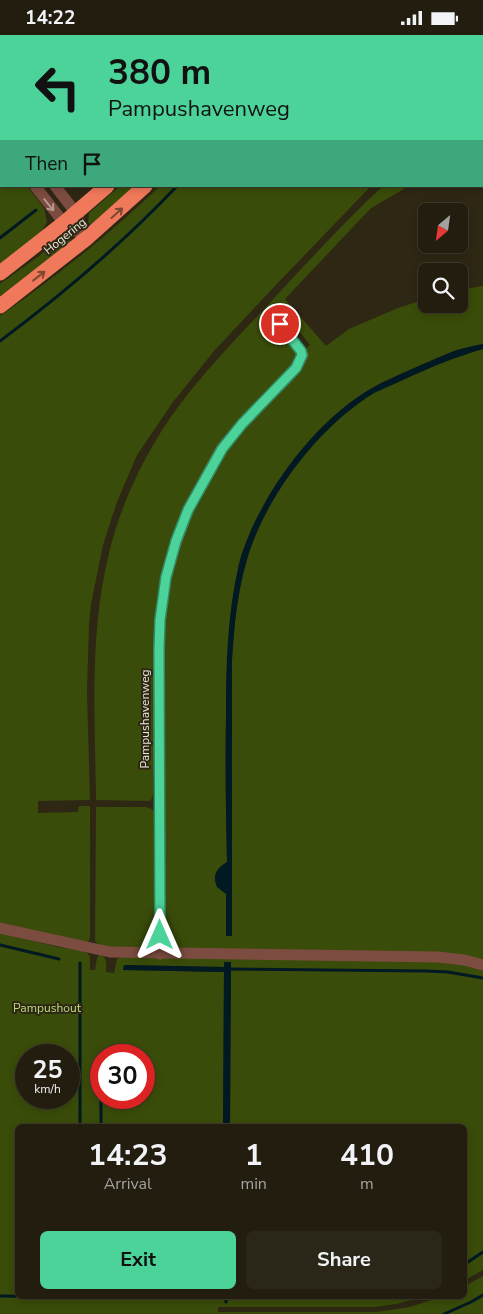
<!DOCTYPE html>
<style>
:root{--surface:#221d0f;--page:#2a2618;--text:#f1f3f6;--muted:#a2a29e;--line:#3f3b2f;--accent:#4cd39a}
body{margin:0;font-family:"Nunito Sans",sans-serif;background:var(--page);color:var(--text);height:100vh;display:flex;flex-direction:column;font-size:19px;white-space:nowrap}
*{box-sizing:border-box;margin:0}
p{font-size:16px;color:var(--muted)}
.icon{flex:none;width:28px;height:28px;fill:none;stroke:currentColor;stroke-width:2;stroke-linecap:round;stroke-linejoin:round}
.map{position:relative;flex:1;overflow:hidden}
.drawer{position:absolute;left:15px;top:1089px;width:452px;height:175px;display:flex;flex-direction:column;background:var(--surface);border-radius:8px;box-shadow:0 2px 8px #0003,0 0 0 1px var(--line)}
.drawer>*{flex:none}
.guide{position:absolute;left:0px;top:0px;width:484px;height:152px;box-shadow:0 2px 8px #0003,0 0 0 1px var(--line);background:#4cd39a;color:#111;overflow:hidden}
.needle{width:32px;rotate:209deg}
.controls{position:absolute;left:418px;top:168px;display:grid;gap:10px}
.controls a{display:grid;place-items:center;width:50px;height:50px;border-radius:8px;background:var(--surface);box-shadow:0 2px 8px #0003,0 0 0 1px var(--line);font-size:25px}
.speed{position:absolute;left:15px;top:1009px;display:flex;gap:10px;font-size:25px;font-weight:700;text-align:center}
.speed>*{display:grid;place-content:center;width:65px;height:65px;border-radius:50%;background:var(--surface);box-shadow:0 2px 8px #0003,0 0 0 1px var(--line);line-height:1}
.speed small{font-size:12px;font-weight:400}
.speed .limit{border:8px solid #d22;background:#fff;color:#111}
.pin{position:absolute;display:grid;place-items:center;width:42px;height:42px;color:#fff;margin:-21px;border:2px solid #fff;border-radius:50%;box-shadow:0 1px 5px #0007}
.me{position:absolute;width:55px;margin:-28px;rotate:0deg;stroke-linejoin:round;filter:drop-shadow(0 0 4px #0008)}
.turn{display:flex;align-items:center;gap:18px;height:105px;padding:0 25px;font-size:22px}
.turn .icon{width:65px;height:65px;stroke-width:2.5}
.turn b{display:block;font-size:35px;line-height:42px}
.then{display:flex;align-items:center;height:48px;padding:0 25px;background:#0003;gap:10px;font-size:19px}
.eta{display:flex;justify-content:space-evenly;align-items:center;height:85px;text-align:center}
.eta b{font-size:30px;font-weight:700;line-height:35px}
.action{display:flex;gap:10px;margin-top:auto;padding:10px 25px}
.action a{flex:1;height:58px;border-radius:8px;background:var(--accent);color:#111;font-size:20px;font-weight:700;line-height:58px;text-align:center}
.action a+a{background:var(--page);color:var(--text)}
.status{display:flex;justify-content:space-between;align-items:center;height:35px;padding:0 25px;background:var(--surface);direction:ltr}
.status svg{height:14px;fill:currentColor}
.map>svg:first-child{display:block}
.green{fill:#3a4c09;fill-rule:evenodd}
.water{fill:#001922}
.lines{fill:none;stroke-linecap:round;stroke-linejoin:round}
.stream{stroke:#001922;stroke-width:3}
.minor{stroke:#7d4c40;stroke-width:11}
.highway{stroke:#f1795b;stroke-width:15}
.wall{fill:#574478}
.shaded-wall{fill:#40314c}
.building{fill:#675583;stroke:#7b6c90}
.oneway{stroke:#b4988d}
.oneway2{stroke:#7c4830}
.route-casing{stroke:#318964;stroke-width:12}
.route{stroke:#4cd39a;stroke-width:9}
.labels{text-anchor:middle;dominant-baseline:central;stroke-width:4;stroke-linejoin:round;paint-order:stroke}
.street-label{font-size:12px;fill:#eae5da;stroke:#2e2714}
.park-label{font-size:12px;fill:#bbdb7e;stroke:#2e2714}
</style>
<div class="status"><b>14:22</b><svg viewBox="0 0 49 12"><path d="M0 12V9h3v3zM5 12V6h3v6zM10 12V3h3v9zM15 12V0h3v12zM26 1h20v11H26zM47 4h2v5h-2z"/></svg></div>
<div class="map">
<svg width="483" height="1279" viewBox="0 0 483 1279">
<rect width="100%" height="100%" fill="#2e2714"/>
<!-- green -->
<path class="green" d="M 0,0 L 243,0 L 241,1 L 1,1 L 1,81 L 0,79 Z
M 0,117 L 1,119 L 1,151 L 27,151 L 44,173 L 47,187 L 39,201 L 0,230 Z
M 120,151 L 138,151 L 90,190 L 88,187 L 89,178 Z
M 160,151 L 371,151 L 274,252 L 214,316 L 173,367 L 137,420 L 117,467 L 111,485 L 103,510 L 91,569 L 89,590 L 87,656 L 90,765 L 38,766 L 38,778 L 78,777 L 79,771 L 90,771 L 90,902 L 89,906 L 86,907 L 0,888 L 0,281 C 19,268 37,254 56,240 C 92,212 127,183 160,151 Z
M 383,151 L 409,151 L 371,173 L 285,264 L 326,311 L 349,294 L 398,273 L 426,264 L 426,269 L 459,269 L 459,255 L 483,251 L 483,309 C 473,311 463,313 454,316 C 439,322 426,328 412,334 C 399,340 386,345 374,352 C 322,381 277,439 252,493 C 247,505 242,516 239,529 C 228,580 226,631 226,683 C 225,731 226,779 227,827 C 212,835 210,850 226,858 L 226,901 L 231,901 L 232,625 C 234,592 237,560 246,528 C 263,465 318,392 374,358 C 384,353 395,349 405,344 C 431,332 455,322 483,314 L 483,925 L 438,918 L 173,914 L 166,910 L 164,904 L 163,613 L 167,562 L 170,543 L 177,516 L 192,476 L 209,442 L 225,415 L 245,391 L 299,334 L 305,323 L 304,315 L 310,310 L 287,281 L 277,291 L 298,317 C 300,325 296,330 291,335 L 240,387 L 219,412 L 185,474 L 175,497 L 162,544 L 156,584 L 155,614 L 153,760 L 151,765 L 149,766 L 96,765 C 95,683 89,599 109,518 C 122,465 146,416 178,372 C 204,337 235,305 265,273 C 303,232 342,189 383,151 Z
M 66,199 L 70,200 L 71,203 L 69,209 L 0,261 L 0,249 L 39,221 L 62,201 Z
M 96,772 L 146,772 L 152,774 L 154,777 L 156,904 L 155,907 L 150,912 C 137,912 103,916 95,906 Z
M 0,898 L 58,912 L 84,916 L 89,920 L 90,923 L 90,935 L 95,935 L 97,923 L 99,920 C 108,921 106,930 106,937 L 114,938 L 117,924 L 121,922 L 438,927 L 461,930 L 483,935 L 483,1235 L 465,1245 L 465,1091 L 230,1091 L 231,927 L 224,932 L 124,930 L 123,935 L 224,937 L 223,1091 L 18,1091 L 18,1261 L 427,1261 L 396,1269 L 374,1272 L 218,1272 L 218,1277 L 377,1277 L 410,1272 L 443,1261 L 465,1261 L 465,1251 L 483,1241 L 483,1279 L 0,1279 ZM 26,1020 L 69,1020 L 69,1062 L 26,1062 ZM 101,1020 L 144,1020 L 144,1062 L 101,1062 Z"/>
<!-- water -->
<path class="water" d="M 483,309 L 483,314 C 455,322 431,332 405,344 C 395,349 384,353 374,358 C 318,392 263,464 246,528 C 237,560 234,592 232,625 L 232,901 L 226,901 L 226,859 L 217,852 C 212,840 217,833 227,827 C 226,779 225,731 226,683 C 226,631 227,580 239,529 C 242,516 247,505 252,493 C 277,439 322,381 374,352 C 386,345 399,340 412,334 C 426,328 439,322 454,316 C 463,313 473,311 483,309 Z
M 224,927 L 231,927 L 230,1091 L 223,1091 L 224,937 L 123,935 L 124,930 L 224,932 Z"/>
<g class="lines">
<!-- stream -->
<path class="stream" d="M 98,1 L 100,0
M 160,1 L 161,0
M 231,1 L 233,0
M 314,1 L 315,0
M 0,132 L 1,132
M 0,203 L 36,175
M 0,306 C 63,259 123,208 177,151
M 0,910 L 59,924
M 80,928 L 80,1091
M 228,934 L 426,936 L 448,937 L 483,943
M 101,1091 L 101,1062
M 465,1229 L 483,1217
M 0,1261 L 69,1262
M 103,1261 L 106,1263 L 202,1262
M 226,1261 L 226,1267
M 444,1279 L 471,1267 L 483,1260"/>
<!-- minor -->
<path class="minor" d="M 0,82 L 1,84
M 0,107 L 1,108
M 35,151 L 64,188 L 87,203
M 55,151 L 76,178 L 87,203
M 0,893 L 110,917 L 438,922 L 464,925 L 483,930
M 160,919 L 159,615 L 160,585 L 166,542 L 173,517 L 188,475 L 221,414 L 242,389 L 291,339 L 299,328 L 303,320 L 301,316 L 280,289"/>
<!-- highway -->
<path class="highway" d="M 254,1 L 255,0
M 287,1 L 289,0
M 0,238 L 64,188 L 107,151
M 0,271 L 87,203 L 145,151"/>
</g>
<!-- wall -->
<path class="wall" d="M 0,0 L 29,0 L 29,1 L 1,1 L 1,22 L 0,21 Z"/>
<!-- shaded-wall -->
<path class="shaded-wall" d="M 19,0 L 29,0 L 29,1 L 18,1 Z"/>
<!-- building -->
<path class="building" d="M 0,0 L 14,0 L 12,1 L 1,1 L 1,4 L 0,4 Z"/>
<!-- one-way arrows -->
<defs><path id="oneway-shaft" d="M-6 0H5M1.5-3L5.5 0L1.5 3" fill="none" stroke-width="1.6" stroke-linecap="round" stroke-linejoin="round" transform="scale(1.25)"/></defs>
<use class="oneway" href="#oneway-shaft" transform="translate(49 170) rotate(51)"/>
<g class="oneway2">
<use href="#oneway-shaft" transform="translate(117 178) rotate(-42)"/>
<use href="#oneway-shaft" transform="translate(39 241) rotate(-38)"/>
</g>
<g class="lines">
<!-- route casing -->
<g class="route-casing">
<path id="route" d="M 160,900 L 159,615 L 160,585 L 166,542 L 176,506 L 188,475 L 222,414 L 242,389 L 296,333 L 302,320 L 301,316 L 280,289"/>
</g>
<!-- route -->
<use href="#route" class="route"/>
</g>
<g class="labels">
<!-- street labels -->
<g class="street-label">
<text transform="translate(65 201) rotate(-39)">Hogering</text>
<text transform="translate(145 684) rotate(-90)">Pampushavenweg</text>
</g>
<!-- park labels -->
<g class="park-label">
<text x="47" y="973">Pampushout</text>
</g>
</g>
</svg>
<div class="controls">
<a><svg class="needle" viewBox="-14 -14 28 28"><path d="M0-13l5 13h-10z" fill="#e53935"/><path d="M0 13l5-13h-10z" fill="#a2a29e"/></svg></a>
<a><svg class="icon" aria-label="search" viewBox="0 0 24 24"><circle cx="10" cy="10" r="6"/><path d="M15 15l6 6"/></svg></a>
</div>
<div class="speed"><div>25<small>km/h</small></div><div class="limit">30</div></div>
<div class="pin" style="left:280px;top:289px;background:#d93025"><svg class="icon" aria-label="arrive" viewBox="0 0 24 24"><path d="M6 21V4h12l-3 4 3 4H6"/></svg></div>
<svg class="me" style="left:160px;top:900px" viewBox="-20 -20 40 40"><path d="M0-17L14 15 0 8-14 15z" fill="#4cd39a" stroke="#fff" stroke-width="4"/></svg>
<div class="guide">
<div class="turn"><svg class="icon" aria-label="left" viewBox="0 0 24 24"><path d="M17 20v-9H6M10 6l-5 5 5 5"/></svg><div><b>380 m</b>Pampushavenweg</div></div>
<div class="then">Then<svg class="icon" aria-label="arrive" viewBox="0 0 24 24"><path d="M6 21V4h12l-3 4 3 4H6"/></svg></div>
</div>
<section class="drawer">
<div class="eta">
<div><b>14:23</b><p>Arrival</p></div>
<div><b>1</b><p>min</p></div>
<div><b>410</b><p>m</p></div>
</div>
<div class="action"><a>Exit</a><a>Share</a></div>
</section>
</div>
